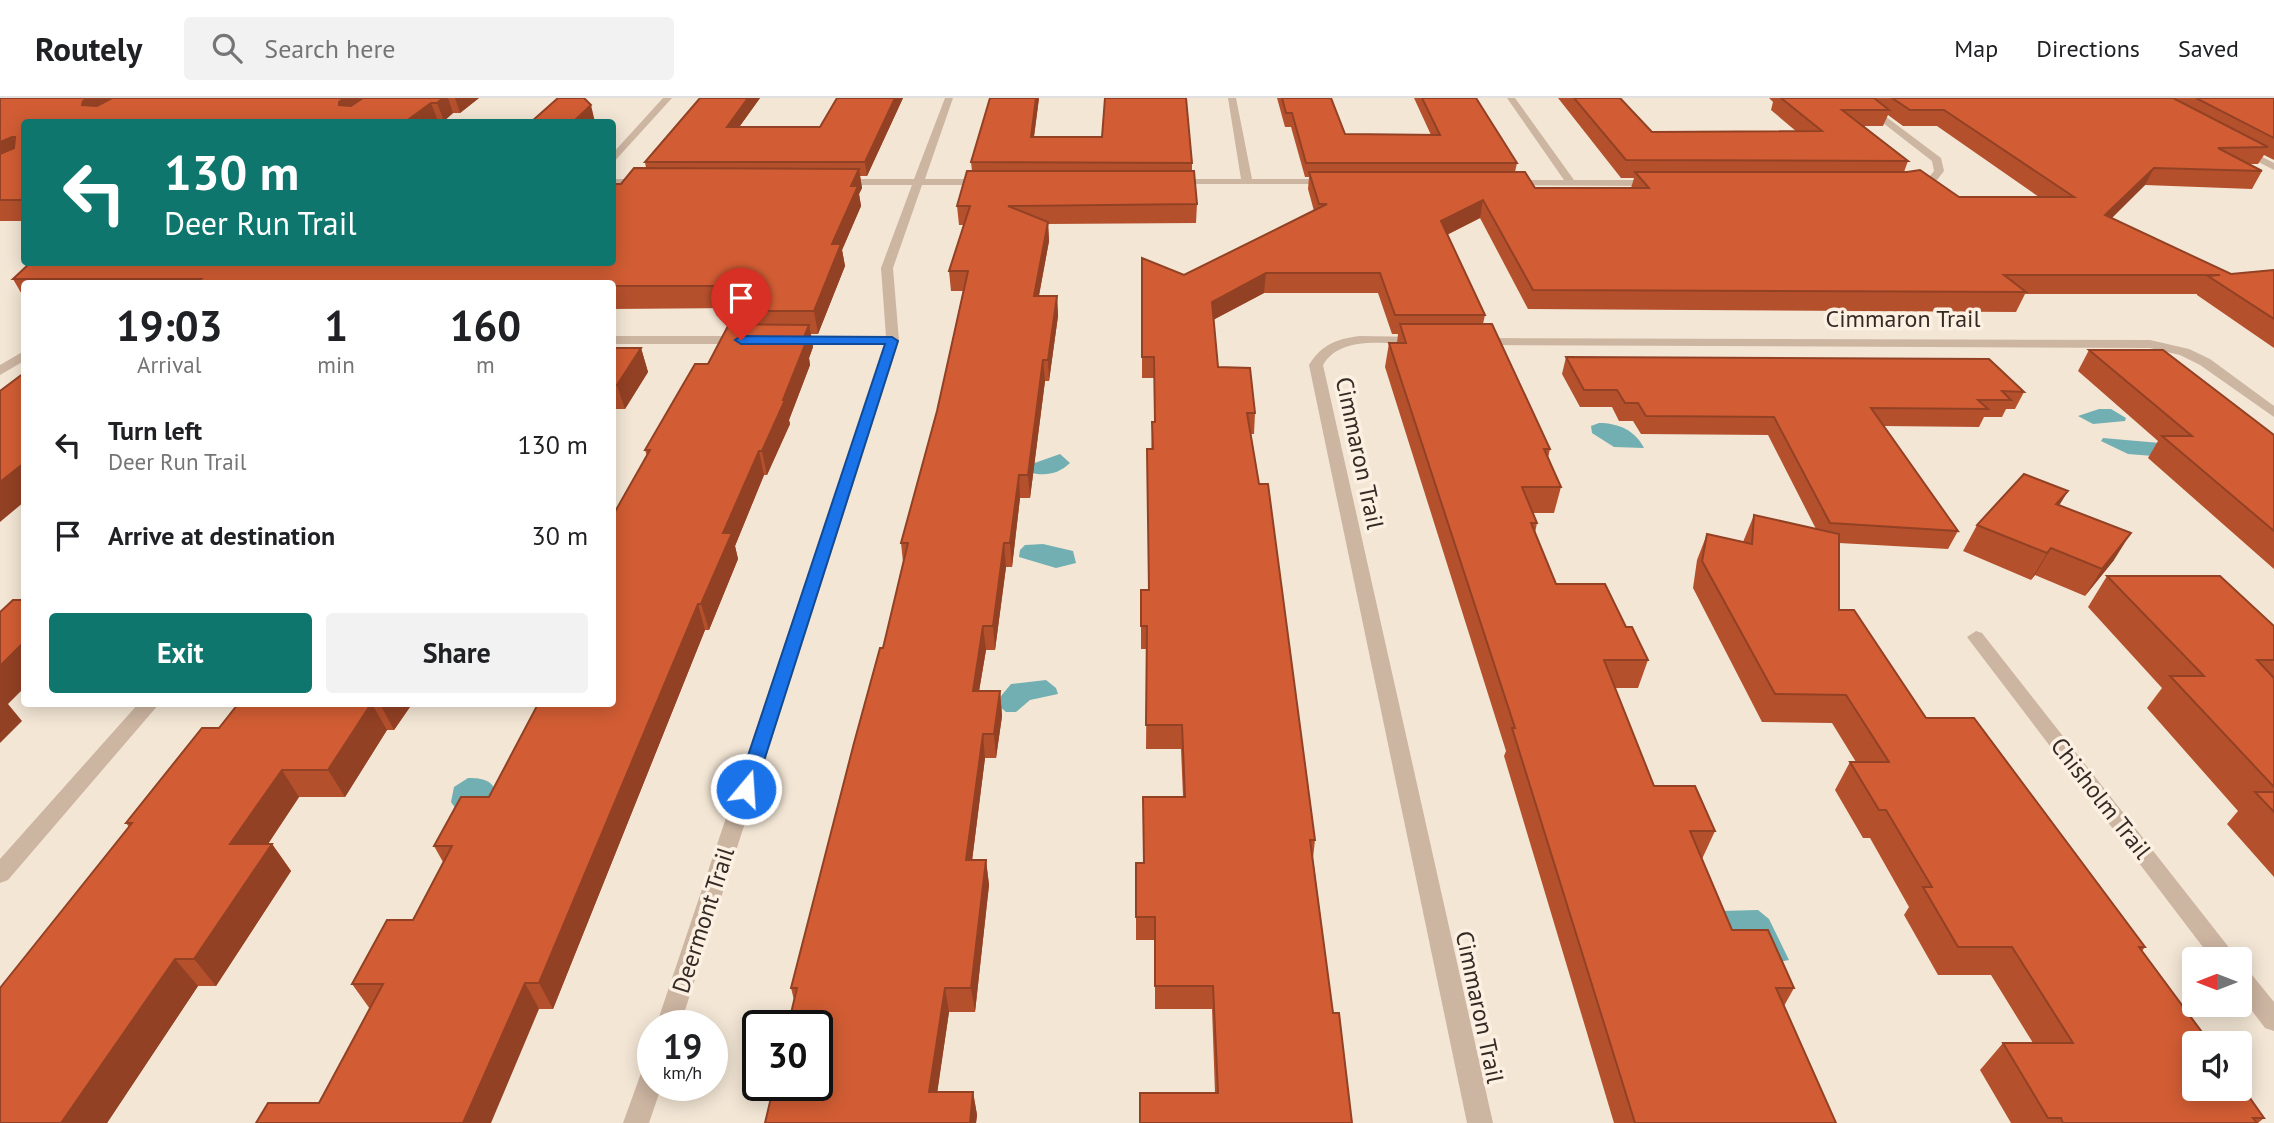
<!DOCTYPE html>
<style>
:root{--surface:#fff;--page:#f2f2f2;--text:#202124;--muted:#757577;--line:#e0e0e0;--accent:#0f766e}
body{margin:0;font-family:"PT Sans",sans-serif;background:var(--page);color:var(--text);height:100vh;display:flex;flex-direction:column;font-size:26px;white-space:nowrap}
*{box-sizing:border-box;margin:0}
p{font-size:23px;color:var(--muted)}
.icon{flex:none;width:38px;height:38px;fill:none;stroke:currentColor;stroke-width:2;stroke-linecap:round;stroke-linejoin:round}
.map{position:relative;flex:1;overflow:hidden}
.details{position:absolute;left:21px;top:182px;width:595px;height:427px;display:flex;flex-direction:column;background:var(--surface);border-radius:7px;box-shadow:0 4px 18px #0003}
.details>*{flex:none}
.top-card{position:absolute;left:21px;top:21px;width:595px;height:147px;border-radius:7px;box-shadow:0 4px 18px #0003;background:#0f766e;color:#fff;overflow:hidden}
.needle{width:46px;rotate:270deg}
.fabs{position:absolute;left:2182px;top:849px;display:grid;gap:14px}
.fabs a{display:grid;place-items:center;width:70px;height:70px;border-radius:7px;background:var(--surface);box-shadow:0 4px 18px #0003;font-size:35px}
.speed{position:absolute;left:637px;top:912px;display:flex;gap:14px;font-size:35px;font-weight:700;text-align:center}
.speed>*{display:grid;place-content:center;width:91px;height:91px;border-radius:50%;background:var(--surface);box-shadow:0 4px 18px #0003;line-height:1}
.speed small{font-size:18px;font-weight:400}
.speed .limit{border:4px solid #111;border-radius:10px;background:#fff;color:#111}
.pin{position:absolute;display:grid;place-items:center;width:60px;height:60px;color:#fff;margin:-72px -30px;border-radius:50% 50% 50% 0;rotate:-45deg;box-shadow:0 0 7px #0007}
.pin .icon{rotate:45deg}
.me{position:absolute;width:77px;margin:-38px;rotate:18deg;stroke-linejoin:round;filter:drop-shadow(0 0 5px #0008)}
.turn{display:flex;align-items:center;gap:24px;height:147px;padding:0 28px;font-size:32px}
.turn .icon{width:91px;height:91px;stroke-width:2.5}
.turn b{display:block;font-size:49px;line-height:60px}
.eta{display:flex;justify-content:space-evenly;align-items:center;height:119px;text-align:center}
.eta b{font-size:42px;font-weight:800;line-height:49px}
.action{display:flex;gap:14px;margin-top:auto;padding:14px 28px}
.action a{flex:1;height:80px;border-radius:7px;background:var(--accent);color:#fff;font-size:28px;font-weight:800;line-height:80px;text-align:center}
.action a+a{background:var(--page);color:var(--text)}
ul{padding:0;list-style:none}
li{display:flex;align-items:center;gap:21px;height:91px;padding:0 28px}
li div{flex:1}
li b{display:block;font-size:26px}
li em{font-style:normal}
header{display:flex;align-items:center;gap:42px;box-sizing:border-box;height:98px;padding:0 35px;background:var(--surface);border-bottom:2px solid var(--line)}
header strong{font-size:33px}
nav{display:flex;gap:38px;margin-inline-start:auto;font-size:24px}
.search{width:490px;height:63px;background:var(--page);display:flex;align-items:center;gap:18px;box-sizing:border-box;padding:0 24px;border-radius:7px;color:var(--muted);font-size:26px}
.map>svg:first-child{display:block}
.water{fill:#72afb3}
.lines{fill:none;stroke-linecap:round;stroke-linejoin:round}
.minor{fill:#ccb5a1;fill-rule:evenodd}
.tertiary{fill:#ccb5a1;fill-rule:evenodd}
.wall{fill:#b5502d;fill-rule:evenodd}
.shaded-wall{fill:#934124}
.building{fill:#d25d34;stroke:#934124;stroke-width:2}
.route{fill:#1a73e8;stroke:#114b97;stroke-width:2}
.labels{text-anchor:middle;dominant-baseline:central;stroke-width:7;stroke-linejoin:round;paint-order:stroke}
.street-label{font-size:24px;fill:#352a24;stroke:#fbf0e2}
</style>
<header>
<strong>Routely</strong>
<div class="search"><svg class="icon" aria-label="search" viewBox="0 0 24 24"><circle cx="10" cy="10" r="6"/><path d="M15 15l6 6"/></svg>Search here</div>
<nav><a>Map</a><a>Directions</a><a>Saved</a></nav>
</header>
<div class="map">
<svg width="2274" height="1025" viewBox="0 0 2274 1025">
<rect width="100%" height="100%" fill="#f3e6d5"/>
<!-- water -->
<path class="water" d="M 2099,311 L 2111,311 L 2126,320 L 2125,323 L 2093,326 L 2078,318 Z
M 1599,325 C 1618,325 1635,332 1644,350 L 1614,349 L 1592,335 L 1591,328 Z
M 2103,340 L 2160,345 L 2153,358 L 2128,356 L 2101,343 Z
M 1060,356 L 1070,365 C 1058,376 1047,378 1031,375 L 1029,367 Z
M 1043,446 L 1073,453 L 1076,465 L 1056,470 L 1019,459 L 1020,452 L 1025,447 Z
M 1046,582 L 1056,590 L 1058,596 L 1030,602 L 1016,614 L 1006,614 L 999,608 L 1001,598 L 1011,586 Z
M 468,680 C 479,680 491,681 495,692 L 506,693 L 458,714 L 451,704 L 454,689 Z
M 1758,812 L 1769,821 L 1789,862 L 1769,866 L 1735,849 L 1720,813 Z"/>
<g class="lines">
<!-- minor -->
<path class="minor" d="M 663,0 L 672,0 L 612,66 L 612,56 Z
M 945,0 L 953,0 L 925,81 L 987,81 L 992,84 L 987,87 L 922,87 L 893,170 L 899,243 L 680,928 L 656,928 L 885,247 L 791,246 L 785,242 L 791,238 L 886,239 L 881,170 L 912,87 L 836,87 L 831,84 L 836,81 L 914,81 Z
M 1228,0 L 1236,0 L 1252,81 L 1330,81 L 1334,82 L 1334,86 L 1168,86 L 1168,82 L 1172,81 L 1241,81 Z
M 1507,0 L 1515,0 L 1574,82 L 1655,82 L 1660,85 L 1655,88 L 1504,87 L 1503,85 L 1508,82 L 1564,82 Z
M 1851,0 L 1861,0 L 1941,60 L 1944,73 L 1937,82 L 1907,86 L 1907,82 L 1930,78 L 1934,73 L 1932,63 Z
M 612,81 L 644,81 L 649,84 L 644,87 L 612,87 Z
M 612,238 L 742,238 L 748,242 L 742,246 L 612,246 Z
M 1360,238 L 1419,239 L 1425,243 L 1419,247 C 1388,246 1341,236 1323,267 L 1493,1025 L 1467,1025 L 1309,267 C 1322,246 1337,241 1360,238 Z
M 1478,240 L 2150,242 L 2189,251 L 2210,261 L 2274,308 L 2274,319 L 2200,267 L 2180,257 L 2150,250 L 1473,247 L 1473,241 Z
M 24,253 L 24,263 L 0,277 L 0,267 Z
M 1976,533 L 1982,535 L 2238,861 L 2212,861 L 1970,543 L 1967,539 Z
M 138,606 L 159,606 L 8,782 L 0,785 L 0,761 Z
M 2240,869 L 2248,872 L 2274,904 L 2274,933 L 2265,930 L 2240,897 Z
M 653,963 L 653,987 L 662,987 L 649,1025 L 623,1025 L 644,967 Z"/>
<!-- tertiary -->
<path class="tertiary" d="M 2237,49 L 2243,49 L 2274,65 L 2274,72 L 2237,53 Z"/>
</g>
<!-- wall -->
<path class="wall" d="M 0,0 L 479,0 L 460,15 L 453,15 L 444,23 L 438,23 L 436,24 L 24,24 L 24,123 L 0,123 Z
M 700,0 L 760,0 L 739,29 L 820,29 L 903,0 L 867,78 L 860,78 L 862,90 L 859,96 L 861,108 L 842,152 L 845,168 L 818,236 L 811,236 L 813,249 L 809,260 L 810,267 L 789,322 L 790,326 L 767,377 L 764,377 L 735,448 L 738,461 L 709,532 L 705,532 L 553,911 L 539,911 L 319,1005 L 370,911 L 352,886 L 413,822 L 443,764 L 434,748 L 489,699 L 612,606 L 647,358 L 645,352 L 738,226 L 735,213 L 737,210 L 612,211 L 612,186 L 24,186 L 24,200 L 13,181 L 621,86 L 646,70 L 645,64 Z
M 990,0 L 1039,0 L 1034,39 L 1192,65 L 1192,73 L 1197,106 L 1196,125 L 1048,126 L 1049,143 L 1039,198 L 1057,198 L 1058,218 L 1049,283 L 1045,283 L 1030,400 L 1020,400 L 1012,469 L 1006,469 L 995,552 L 986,552 L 979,593 L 1000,593 L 1002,618 L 996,660 L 985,660 L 972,762 L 986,762 L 989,787 L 975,914 L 949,914 L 937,994 L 973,994 L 977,1017 L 976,1025 L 765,1025 L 794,902 L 791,890 L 883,550 L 903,464 L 901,445 L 937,313 L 963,193 L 951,193 L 949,173 L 964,127 L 959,127 L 957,108 L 972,73 L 971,64 Z
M 1277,0 L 1331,0 L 1345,36 L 1431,37 L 1414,0 L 1476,0 L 1517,65 L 1515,74 L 1535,90 L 1631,90 L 1634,80 L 1621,80 L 1558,0 L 1620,0 L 1652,34 L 1797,34 L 1771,12 L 1773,4 L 1769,0 L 2274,0 L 2274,62 L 2264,57 L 2258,66 L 2249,66 L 2262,73 L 2252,91 L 2145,87 L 2111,120 L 2231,176 L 2274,172 L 2274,250 L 2197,197 L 2197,196 L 2025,196 L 2016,214 L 1528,211 L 1480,120 L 1447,137 L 1485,217 L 1483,226 L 1550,351 L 1548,360 L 1561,389 L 1554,415 L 1533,415 L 1537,425 L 1535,435 L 1556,486 L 1626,529 L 1648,562 L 1638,590 L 1615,590 L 1654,688 L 1715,733 L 1702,761 L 1732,832 L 1794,890 L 1784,908 L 1836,1025 L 1614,1025 L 1504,658 L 1506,653 L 1385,269 L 1389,245 L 1397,245 L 1398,236 L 1392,236 L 1378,195 L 1264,195 L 1213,222 L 1218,269 L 1255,315 L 1254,336 L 1251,336 L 1315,742 L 1313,760 L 1333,915 L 1352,1025 L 1215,995 L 1212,911 L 1155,911 L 1155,842 L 1136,842 L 1136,765 L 1144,765 L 1183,699 L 1181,651 L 1146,651 L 1147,551 L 1141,551 L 1141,492 L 1148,492 L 1152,324 L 1155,324 L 1154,280 L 1142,280 L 1142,160 L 1184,177 L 1314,113 L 1308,91 L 1309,79 L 1305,79 L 1291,29 L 1285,29 ZM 1888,17 L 1903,28 L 1937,28 L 2039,99 L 1959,99 L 1904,74 L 1908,63 L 1864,28 L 1883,28 Z
M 612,250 L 641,250 L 648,274 L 625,311 L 612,311 Z
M 2089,252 L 2274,337 L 2274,471 L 2148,360 L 2158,343 L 2078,273 Z
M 1566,259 L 2024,294 L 2015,311 L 2006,311 L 2002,319 L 1984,319 L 1979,329 L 1883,328 L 1958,433 L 1948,451 L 1839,445 L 1839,512 L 1926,620 L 2145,849 L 2142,853 L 2264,1020 L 2258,1025 L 2011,1025 L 1980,972 L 2003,945 L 2033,945 L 1991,877 L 1938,877 L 1904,817 L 1909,809 L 1870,740 L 1863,740 L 1835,692 L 1850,664 L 1856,664 L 1832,625 L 1762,624 L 1693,490 L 1697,462 L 1707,436 L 1743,444 L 1754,417 L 1816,431 L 1768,337 L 1641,336 L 1633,323 L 1619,323 L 1612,309 L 1580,309 L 1562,276 Z
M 2068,393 L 2059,407 L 2114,462 L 2085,498 L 2035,477 L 2031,482 L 1963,453 L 1977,427 Z
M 2107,478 L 2274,528 L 2274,779 L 2227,726 L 2238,713 L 2147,610 L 2162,590 L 2088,509 Z
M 238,606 L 412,606 L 394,632 L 387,632 L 345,699 L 299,699 L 268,746 L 272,746 L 291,773 L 216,888 L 198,888 L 107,1025 L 0,1025 L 129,729 L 126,725 L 219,630 Z"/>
<!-- shaded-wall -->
<path class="shaded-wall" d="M 90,0 L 133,0 L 92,24 L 82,7 L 83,3 Z
M 344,0 L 377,0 L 346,24 L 339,7 L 339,4 Z
M 443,0 L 448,0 L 453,15 L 444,23 L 437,5 Z
M 455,0 L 479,0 L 460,15 Z
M 748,0 L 760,0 L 730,42 L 727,29 Z
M 895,0 L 903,0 L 867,78 L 865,64 Z
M 1036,0 L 1039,0 L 1032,53 L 1031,39 Z
M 431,5 L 438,23 L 436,24 L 405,24 Z
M 591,7 L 595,24 L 573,24 Z
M 12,39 L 23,58 L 0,69 L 0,44 Z
M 2154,70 L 2145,87 L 2096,136 L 2105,117 Z
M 859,71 L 862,90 L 859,96 L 861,108 L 842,152 L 845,168 L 818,236 L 814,213 L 832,146 L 851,88 Z
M 1483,102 L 1480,120 L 1438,141 L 1441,123 Z
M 1048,124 L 1049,143 L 1035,218 L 1034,198 Z
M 1266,175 L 1264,195 L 1211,223 L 1212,204 Z
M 1057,198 L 1058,218 L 1049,283 L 1048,262 Z
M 809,227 L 813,249 L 809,260 L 810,267 L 789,322 L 790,326 L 767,377 L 762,353 L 783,302 Z
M 641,250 L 648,274 L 625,311 L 617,287 Z
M 1043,262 L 1045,283 L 1030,400 L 1028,377 Z
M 759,353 L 764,377 L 735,448 L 738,461 L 709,532 L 701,506 L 723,435 Z
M 24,365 L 24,404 L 0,424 L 0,384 Z
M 1019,377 L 1020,400 L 1012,469 L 1010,445 Z
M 2068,393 L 2052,419 L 2056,406 Z
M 2131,435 L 2114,462 L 2085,498 L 2102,471 Z
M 1004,445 L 1006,469 L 995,552 L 993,528 Z
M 2051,450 L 2035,477 L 2031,482 L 2047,455 Z
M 698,506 L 705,532 L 553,911 L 539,885 Z
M 983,528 L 986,552 L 975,617 L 973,593 Z
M 24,544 L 24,590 L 8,606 L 22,623 L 0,645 L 0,568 Z
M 1000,593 L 1002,618 L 996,660 L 994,636 Z
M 372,606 L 387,632 L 345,699 L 328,672 Z
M 380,606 L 412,606 L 394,632 Z
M 983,636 L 985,660 L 969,787 L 966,762 Z
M 282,672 L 299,699 L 250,773 L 230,746 Z
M 272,746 L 291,773 L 216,888 L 194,861 Z
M 986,762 L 989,787 L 975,914 L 971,890 Z
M 175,861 L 198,888 L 107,1025 L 61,1025 Z
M 525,885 L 539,911 L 491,1025 L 463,1025 Z
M 945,890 L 949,914 L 934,1017 L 929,994 Z
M 973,994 L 977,1017 L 976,1025 L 970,1025 Z"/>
<!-- building -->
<path class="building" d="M 0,0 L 90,0 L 83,3 L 82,7 L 97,8 L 112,0 L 344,0 L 339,4 L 339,7 L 351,8 L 363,0 L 443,0 L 437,5 L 431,5 L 405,24 L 24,24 L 24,102 L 0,102 L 0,56 L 14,50 L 15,39 L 12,39 L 0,44 Z
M 558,0 L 584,0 L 591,7 L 573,24 L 531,24 Z
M 700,0 L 748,0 L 727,29 L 820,29 L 837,0 L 895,0 L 865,64 L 645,64 Z
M 990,0 L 1036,0 L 1031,39 L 1102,39 L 1105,0 L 1186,0 L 1192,65 L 971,64 Z
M 1282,0 L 1331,0 L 1345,36 L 1440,37 L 1422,0 L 1476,0 L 1517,65 L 1306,65 L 1292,15 L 1286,15 Z
M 1574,0 L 1620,0 L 1652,34 L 1822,33 L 1781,0 L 1874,0 L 1889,12 L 1842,12 L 1908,63 L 1626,62 Z
M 1892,0 L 2173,0 L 2268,49 L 2218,50 L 2262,73 L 2154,70 L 2105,117 L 2231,176 L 2274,172 L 2274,221 L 2208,178 L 2220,177 L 2004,177 L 2026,194 L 1533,192 L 1483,102 L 1441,123 L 1485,217 L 1395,217 L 1380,175 L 1266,175 L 1212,204 L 1218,269 L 1250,270 L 1255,315 L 1247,315 L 1259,386 L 1268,386 L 1315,742 L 1310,742 L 1333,915 L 1339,915 L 1352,1025 L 1140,1025 L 1140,995 L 1218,995 L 1213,888 L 1155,888 L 1155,819 L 1136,819 L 1136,765 L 1144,765 L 1143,699 L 1185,699 L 1182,627 L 1146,627 L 1147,528 L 1141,528 L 1141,492 L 1149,492 L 1147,351 L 1153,351 L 1152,324 L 1155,324 L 1154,259 L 1142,259 L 1142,160 L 1184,177 L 1327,106 L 1319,106 L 1309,74 L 1525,74 L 1535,90 L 1649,90 L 1635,74 L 1907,74 L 1920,72 L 1959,99 L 2074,99 L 1944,12 L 1910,12 Z
M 2196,0 L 2274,0 L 2274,40 Z
M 634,70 L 859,71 L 851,88 L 858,88 L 832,146 L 841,146 L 814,213 L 735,213 L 748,188 L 612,188 L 612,186 L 459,183 L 457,186 L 195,186 L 201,181 L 13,181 L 31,164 L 612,164 L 612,86 L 621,86 Z
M 967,73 L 1194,73 L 1197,106 L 1008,108 L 1048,124 L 1034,198 L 1057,198 L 1048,262 L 1043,262 L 1028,377 L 1019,377 L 1010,445 L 1004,445 L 993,528 L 983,528 L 973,593 L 1000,593 L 994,636 L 983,636 L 966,762 L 986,762 L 971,890 L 945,890 L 929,994 L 973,994 L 970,1025 L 765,1025 L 774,987 L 817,987 L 817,928 L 788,928 L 797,890 L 791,890 L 854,645 L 880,550 L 883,550 L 908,445 L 901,445 L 937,313 L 968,173 L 949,173 L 970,108 L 957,108 Z
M 729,226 L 809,227 L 802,244 L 806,244 L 783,302 L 785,302 L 762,353 L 759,353 L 723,435 L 732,435 L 701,506 L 698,506 L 539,885 L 525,885 L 463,1025 L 256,1025 L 268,1005 L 319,1005 L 383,886 L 352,886 L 387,822 L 413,822 L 452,748 L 434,748 L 461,699 L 489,699 L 538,606 L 612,606 L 612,419 L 650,352 L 645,352 L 695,266 L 708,266 Z
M 1400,226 L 1492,226 L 1550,351 L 1544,351 L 1561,389 L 1522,389 L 1537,425 L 1531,425 L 1556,486 L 1605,486 L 1626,529 L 1632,529 L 1648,562 L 1604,562 L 1654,688 L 1695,688 L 1715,733 L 1690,733 L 1732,832 L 1768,832 L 1794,890 L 1776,890 L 1836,1025 L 1635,1025 L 1512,630 L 1515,630 L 1389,245 L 1406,245 Z
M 612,250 L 641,250 L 617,287 L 612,287 Z
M 2089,252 L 2163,252 L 2274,337 L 2274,433 L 2162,338 L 2192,338 Z
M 1566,259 L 1989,261 L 2024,294 L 2002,293 L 2011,302 L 1978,302 L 1988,311 L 1871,310 L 1958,433 L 1830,425 L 1774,319 L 1646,318 L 1638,305 L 1625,305 L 1617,292 L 1584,292 Z
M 24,275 L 24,365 L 0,384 L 0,293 Z
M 2024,376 L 2068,393 L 2056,406 L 2131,435 L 2102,471 L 2051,450 L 2047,455 L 1977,427 Z
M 1754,417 L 1839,436 L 1839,512 L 1854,512 L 1926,620 L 1974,620 L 2145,849 L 2139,849 L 2210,945 L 2194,945 L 2194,990 L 2240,990 L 2240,986 L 2264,1020 L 2253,1020 L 2257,1025 L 2063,1025 L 2061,1020 L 2048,1020 L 2003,945 L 2073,945 L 2012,849 L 1958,849 L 1923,789 L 1932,789 L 1886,712 L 1879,712 L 1850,664 L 1889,664 L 1846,597 L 1775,596 L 1702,463 L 1707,436 L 1752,446 Z
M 2107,478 L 2220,478 L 2274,528 L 2274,562 L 2257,562 L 2274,580 L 2274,689 L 2170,578 L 2204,578 Z
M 13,502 L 24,502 L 24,544 L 0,568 L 0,514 Z
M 238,606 L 371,606 L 328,672 L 282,672 L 230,746 L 272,746 L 194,861 L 175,861 L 61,1025 L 0,1025 L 0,890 L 132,725 L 126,725 L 202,630 L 219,630 Z
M 2255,694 L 2274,694 L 2274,714 Z"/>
<!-- route -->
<path class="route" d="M 892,239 L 898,243 L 755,691 L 753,696 L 739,696 L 737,691 L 885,246 L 741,246 L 735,242 L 741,238 Z"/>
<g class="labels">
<!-- street labels -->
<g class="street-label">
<text x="1903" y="220">Cimmaron Trail</text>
<text transform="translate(1360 355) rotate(78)">Cimmaron Trail</text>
<text transform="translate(2101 700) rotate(52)">Chisholm Trail</text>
<text transform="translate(703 822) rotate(-72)">Deermont Trail</text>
<text transform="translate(1480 909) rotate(78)">Cimmaron Trail</text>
</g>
</g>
</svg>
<div class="fabs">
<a><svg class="needle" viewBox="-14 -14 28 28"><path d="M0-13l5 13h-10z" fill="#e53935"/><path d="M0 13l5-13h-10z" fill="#757577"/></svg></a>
<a><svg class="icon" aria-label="sound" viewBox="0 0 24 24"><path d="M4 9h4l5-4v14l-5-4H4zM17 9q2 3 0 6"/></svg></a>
</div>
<div class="speed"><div>19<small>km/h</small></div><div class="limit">30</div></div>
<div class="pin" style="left:741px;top:242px;background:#d93025"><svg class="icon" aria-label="arrive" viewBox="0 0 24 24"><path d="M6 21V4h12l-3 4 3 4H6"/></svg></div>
<svg class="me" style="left:746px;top:691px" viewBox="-20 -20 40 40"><circle r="17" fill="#1a73e8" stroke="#fff" stroke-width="3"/><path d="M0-11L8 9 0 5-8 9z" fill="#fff"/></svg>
<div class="top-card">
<div class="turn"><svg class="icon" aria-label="left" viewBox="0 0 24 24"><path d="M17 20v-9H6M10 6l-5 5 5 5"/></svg><div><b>130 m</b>Deer Run Trail</div></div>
</div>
<section class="details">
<div class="eta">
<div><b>19:03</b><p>Arrival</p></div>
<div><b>1</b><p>min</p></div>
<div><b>160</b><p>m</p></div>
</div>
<ul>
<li><svg class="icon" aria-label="left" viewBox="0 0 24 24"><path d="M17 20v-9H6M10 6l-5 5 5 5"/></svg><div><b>Turn left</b><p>Deer Run Trail</p></div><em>130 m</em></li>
<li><svg class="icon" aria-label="arrive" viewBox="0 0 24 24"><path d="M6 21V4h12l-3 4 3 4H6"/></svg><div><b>Arrive at destination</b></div><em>30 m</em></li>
</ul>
<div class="action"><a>Exit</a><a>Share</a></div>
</section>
</div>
